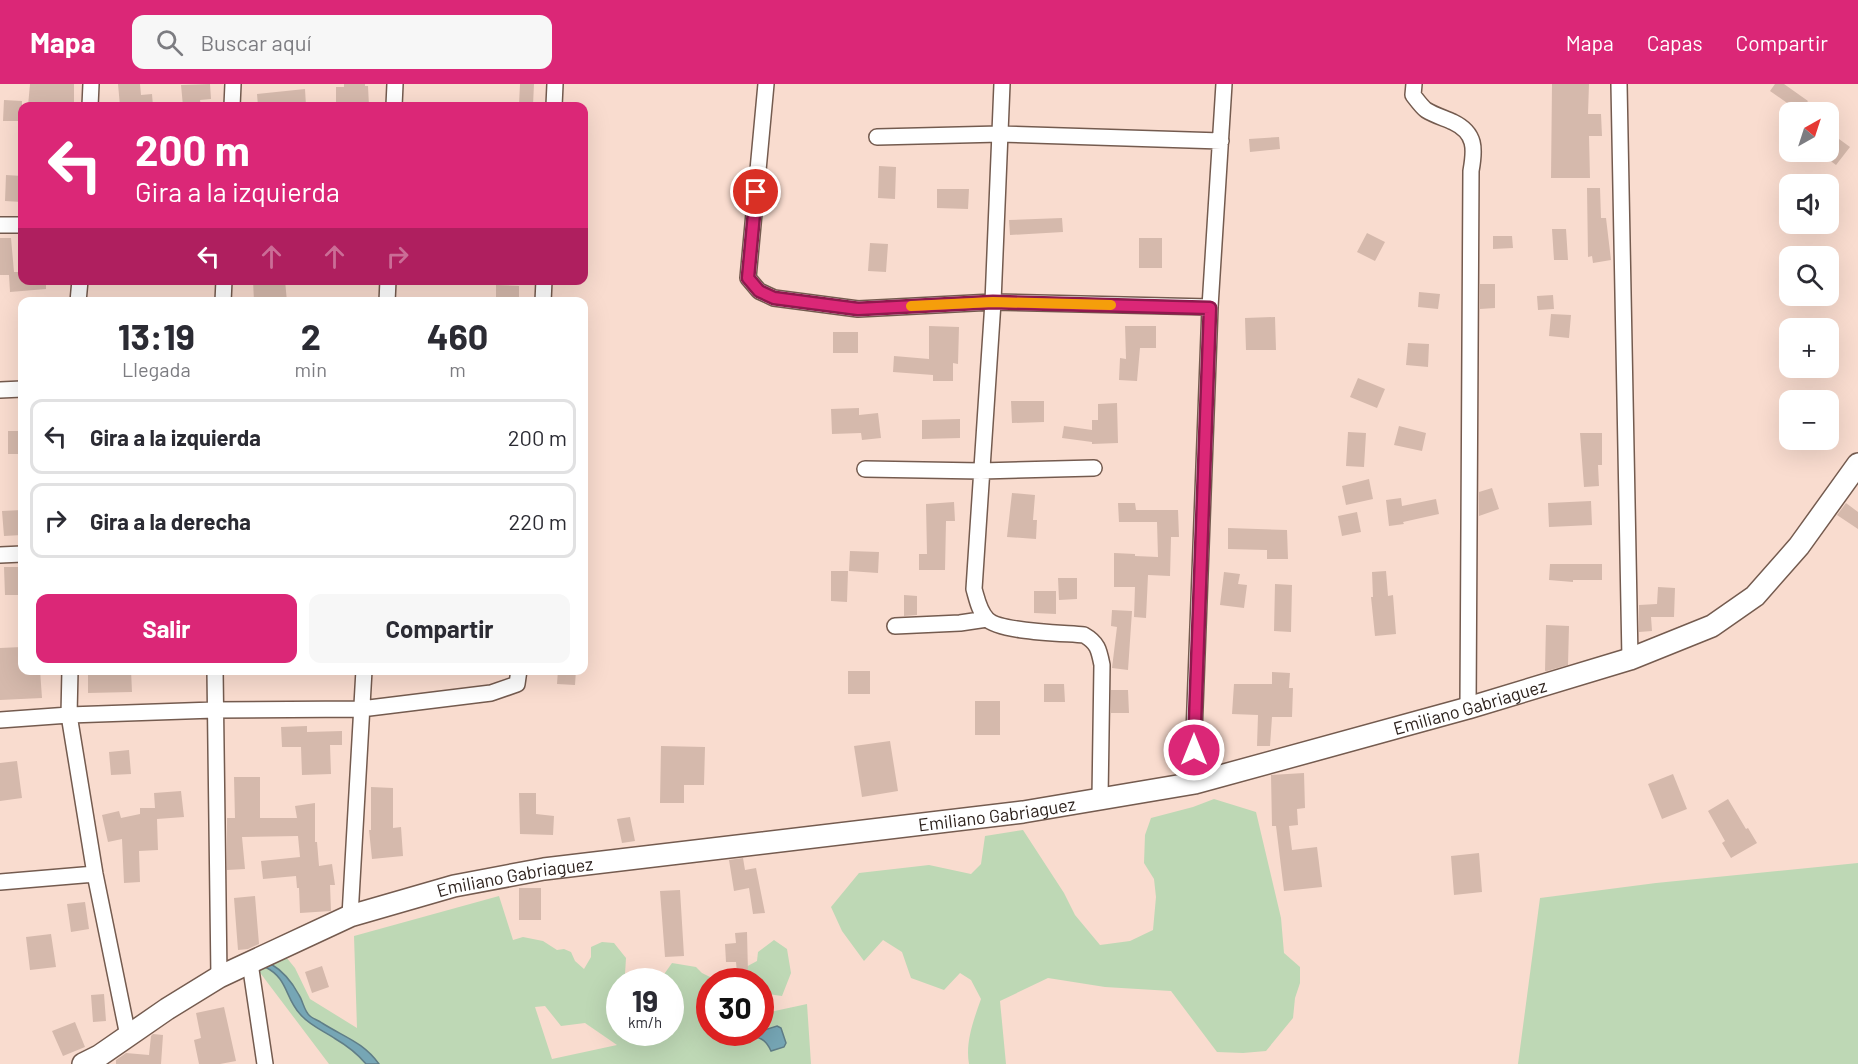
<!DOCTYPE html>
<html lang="es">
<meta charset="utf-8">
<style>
:root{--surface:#fff;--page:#f7f7f7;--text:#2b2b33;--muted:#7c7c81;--line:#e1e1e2;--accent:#db2777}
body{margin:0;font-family:Barlow,sans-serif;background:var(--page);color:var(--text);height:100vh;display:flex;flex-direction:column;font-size:22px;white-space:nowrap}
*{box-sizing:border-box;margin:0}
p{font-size:20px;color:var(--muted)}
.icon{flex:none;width:33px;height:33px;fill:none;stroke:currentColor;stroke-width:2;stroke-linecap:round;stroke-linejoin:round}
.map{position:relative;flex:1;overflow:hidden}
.drawer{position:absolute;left:18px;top:213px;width:570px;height:378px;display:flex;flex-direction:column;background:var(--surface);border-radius:12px;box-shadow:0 6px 24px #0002}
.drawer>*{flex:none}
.banner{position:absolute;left:18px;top:18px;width:570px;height:183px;border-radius:12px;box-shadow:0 6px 24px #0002;background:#db2777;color:#fff;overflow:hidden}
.needle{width:39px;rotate:39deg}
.fabs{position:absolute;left:1779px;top:18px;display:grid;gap:12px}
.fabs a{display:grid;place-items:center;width:60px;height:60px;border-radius:12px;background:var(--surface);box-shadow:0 6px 24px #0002;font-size:30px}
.speed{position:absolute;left:606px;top:884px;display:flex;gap:12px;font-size:30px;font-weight:700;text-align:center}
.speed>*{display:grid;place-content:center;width:78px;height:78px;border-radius:50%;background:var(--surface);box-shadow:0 6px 24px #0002;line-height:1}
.speed small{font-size:15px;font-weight:400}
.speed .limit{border:9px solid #d22;background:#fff;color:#111}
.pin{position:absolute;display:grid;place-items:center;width:51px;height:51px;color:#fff;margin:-26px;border:3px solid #fff;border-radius:50%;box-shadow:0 2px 6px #0007}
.me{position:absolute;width:66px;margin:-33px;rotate:0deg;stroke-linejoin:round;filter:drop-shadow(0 0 4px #0008)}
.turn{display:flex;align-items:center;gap:21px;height:126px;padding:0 18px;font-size:27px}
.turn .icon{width:78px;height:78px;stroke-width:2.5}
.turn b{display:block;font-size:42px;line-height:51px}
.lanes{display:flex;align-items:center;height:57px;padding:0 18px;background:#0003;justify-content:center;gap:30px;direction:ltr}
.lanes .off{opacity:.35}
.eta{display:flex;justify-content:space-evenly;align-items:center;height:102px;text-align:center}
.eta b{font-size:36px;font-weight:700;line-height:42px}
.action{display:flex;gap:12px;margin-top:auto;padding:12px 18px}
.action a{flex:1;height:69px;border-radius:12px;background:var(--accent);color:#fff;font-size:24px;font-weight:700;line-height:69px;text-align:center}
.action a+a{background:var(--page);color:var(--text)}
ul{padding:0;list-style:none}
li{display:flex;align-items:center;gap:18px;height:75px;margin:0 12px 9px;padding:0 6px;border:3px solid var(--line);border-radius:12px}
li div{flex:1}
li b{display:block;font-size:22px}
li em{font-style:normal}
header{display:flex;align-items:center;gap:36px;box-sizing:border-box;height:84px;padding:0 30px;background:var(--accent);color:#fff}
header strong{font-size:28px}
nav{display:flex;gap:33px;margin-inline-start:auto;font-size:21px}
.search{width:420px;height:54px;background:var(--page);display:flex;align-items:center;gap:15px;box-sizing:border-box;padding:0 21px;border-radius:12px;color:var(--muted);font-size:22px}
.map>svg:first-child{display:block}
.green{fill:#bed8b5;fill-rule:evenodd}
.water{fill:#76a6b5;stroke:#607e87;stroke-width:1.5}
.building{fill:#d5b9ac}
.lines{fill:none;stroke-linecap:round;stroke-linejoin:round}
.minor-casing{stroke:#745b4f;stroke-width:18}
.secondary-casing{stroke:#745b4f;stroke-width:24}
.minor{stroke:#fff;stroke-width:15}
.secondary{stroke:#fff;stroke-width:21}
.route-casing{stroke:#8e194d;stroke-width:15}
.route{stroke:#db2777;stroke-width:10}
.slow{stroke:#f59e0b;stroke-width:10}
.labels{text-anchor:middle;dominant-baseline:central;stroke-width:5;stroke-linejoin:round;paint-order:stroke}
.street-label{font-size:18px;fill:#2d221d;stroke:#fff}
</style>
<header>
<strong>Mapa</strong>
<div class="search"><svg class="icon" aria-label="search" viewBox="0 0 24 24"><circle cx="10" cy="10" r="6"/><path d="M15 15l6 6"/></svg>Buscar aquí</div>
<nav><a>Mapa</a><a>Capas</a><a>Compartir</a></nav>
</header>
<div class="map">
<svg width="1858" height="980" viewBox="0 0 1858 980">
<rect width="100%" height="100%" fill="#f9dccf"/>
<!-- green -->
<path class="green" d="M 1214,715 L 1256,728 L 1281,834 L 1284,869 L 1300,883 L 1300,899 L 1295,914 L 1293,934 L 1266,967 L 1243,969 L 1217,968 L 1171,907 L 1105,903 L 1048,894 L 1000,917 L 1006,980 L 969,980 C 965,958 974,935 981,915 L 971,896 L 960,889 L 944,906 L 911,894 L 902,868 L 883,856 L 864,877 L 842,847 L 831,823 L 859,789 L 929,781 L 971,790 L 981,780 L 985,752 L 1023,746 L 1064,809 L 1075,831 L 1100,861 L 1130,857 L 1153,846 L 1156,813 L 1154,795 L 1144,779 L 1145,751 L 1151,734 L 1193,723 Z
M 1858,779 L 1858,980 L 1518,980 L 1540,814 L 1656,799 Z
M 499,812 L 513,856 L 523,853 L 543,857 L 557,866 L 564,865 L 571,868 L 575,877 L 584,885 L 591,873 L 591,863 L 602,858 L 614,859 L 626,874 L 625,890 L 618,898 L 620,902 L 620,948 L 670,948 L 670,897 L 659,897 L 660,896 L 672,879 L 696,883 L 702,889 L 718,897 L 710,897 L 710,948 L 760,948 L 761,930 L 807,920 L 811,980 L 329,980 L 258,886 L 286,873 L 295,884 L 310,915 L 357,944 L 354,852 ZM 545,922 L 561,942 L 585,939 L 617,961 L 552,975 L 535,923 Z
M 774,856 L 787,865 L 791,889 L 782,912 L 761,909 L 760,897 L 720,897 L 757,877 L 758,868 Z"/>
<!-- water -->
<path class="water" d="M 271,880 C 283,887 292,898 299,911 C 303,917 304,927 310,932 C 313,935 318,936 322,939 C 344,953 363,958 379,980 L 366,980 C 357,969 346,961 334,954 C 322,946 309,941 300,930 C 285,914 288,894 265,883 Z
M 777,942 L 781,944 L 786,959 L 784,963 L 771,967 C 767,958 762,953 752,953 L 754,949 L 760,948 L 761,947 Z"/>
<!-- building -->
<path class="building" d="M 30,0 L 74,0 L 74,22 L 28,22 Z
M 118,0 L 140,0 L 141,11 L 152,10 L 153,22 L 120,22 Z
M 210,0 L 211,15 L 200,16 L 201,22 L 183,22 L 181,1 Z
M 344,0 L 365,0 L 365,2 L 368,2 L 369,22 L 336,22 L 336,3 L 344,3 Z
M 520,0 L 534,0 L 533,21 L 519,21 Z
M 1552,0 L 1589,0 L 1588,30 L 1601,30 L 1602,52 L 1589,52 L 1590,94 L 1551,94 Z
M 1775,0 L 1784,0 L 1808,17 L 1800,28 L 1770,7 Z
M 305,5 L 306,22 L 258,22 L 257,10 Z
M 4,16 L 22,17 L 22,37 L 3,37 Z
M 1828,47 L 1850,63 L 1836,81 L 1828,75 Z
M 1279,53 L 1280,65 L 1250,68 L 1249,55 Z
M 879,82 L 896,83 L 895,115 L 878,114 Z
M 6,91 L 22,92 L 22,118 L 5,117 Z
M 1587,104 L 1600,104 L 1601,134 L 1606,134 L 1611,176 L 1593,179 L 1592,172 L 1588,173 Z
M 937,105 L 969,105 L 968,125 L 937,124 Z
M 1062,134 L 1063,148 L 1010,151 L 1009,136 Z
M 1552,145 L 1566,145 L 1568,176 L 1554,176 Z
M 1367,149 L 1385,158 L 1375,177 L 1357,168 Z
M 1493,152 L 1512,152 L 1513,164 L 1493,165 Z
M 0,154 L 11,154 L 14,188 L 22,188 L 22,196 L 46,196 L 46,205 L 10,208 L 9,191 L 0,191 Z
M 1139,154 L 1162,154 L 1162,184 L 1139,184 Z
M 870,159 L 888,160 L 886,188 L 868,187 Z
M 253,196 L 285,196 L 287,218 L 254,218 Z
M 1480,200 L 1495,200 L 1495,224 L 1480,225 Z
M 496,201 L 519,202 L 519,218 L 496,218 Z
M 1419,208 L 1440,210 L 1438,225 L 1418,223 Z
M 1553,211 L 1554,225 L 1538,226 L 1537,212 Z
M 1551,230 L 1571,231 L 1569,254 L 1549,252 Z
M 1275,233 L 1276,266 L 1246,266 L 1245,234 Z
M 929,242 L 959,243 L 958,280 L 953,279 L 953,297 L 933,297 L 933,291 L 893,288 L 894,272 L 929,275 Z
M 1125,242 L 1156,242 L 1156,264 L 1140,264 L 1137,297 L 1119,296 L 1120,274 L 1126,275 Z
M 833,248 L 858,248 L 858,269 L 833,269 Z
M 1408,259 L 1429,260 L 1428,283 L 1406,281 Z
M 1358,294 L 1385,305 L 1377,324 L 1350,313 Z
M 1011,317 L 1044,317 L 1044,338 L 1012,339 Z
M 1117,319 L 1118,359 L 1092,360 L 1092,358 L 1062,354 L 1064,342 L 1092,346 L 1092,336 L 1098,336 L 1098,320 Z
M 859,324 L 859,331 L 878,329 L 881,354 L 862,356 L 861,349 L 832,350 L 831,325 Z
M 960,335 L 960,354 L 922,355 L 922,336 Z
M 1399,342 L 1426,349 L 1422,367 L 1394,361 Z
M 8,347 L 22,347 L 22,370 L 8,370 Z
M 1348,348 L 1366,349 L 1364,383 L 1346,382 Z
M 1580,349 L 1602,349 L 1602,381 L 1598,381 L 1599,402 L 1584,403 Z
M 1369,395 L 1373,415 L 1346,421 L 1342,402 Z
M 1492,404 L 1499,425 L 1479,432 L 1479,408 Z
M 1012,409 L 1035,411 L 1033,436 L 1037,436 L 1036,455 L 1007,453 Z
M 1401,414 L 1402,422 L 1436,415 L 1439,430 L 1403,438 L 1404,440 L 1389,442 L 1386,416 Z
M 1591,417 L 1592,441 L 1549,443 L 1548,419 Z
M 954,418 L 955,437 L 946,437 L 945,486 L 919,486 L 919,470 L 927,470 L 926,420 Z
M 1118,419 L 1135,419 L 1136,426 L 1178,426 L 1179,453 L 1171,453 L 1170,492 L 1148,491 L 1146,534 L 1134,533 L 1135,503 L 1114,503 L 1114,469 L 1135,470 L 1135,472 L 1158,473 L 1157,438 L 1119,438 Z
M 1846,419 L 1858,428 L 1858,445 L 1837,431 Z
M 22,426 L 22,451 L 4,452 L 2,427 Z
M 1357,428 L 1361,448 L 1342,452 L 1338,432 Z
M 1228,444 L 1287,446 L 1288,475 L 1267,475 L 1267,466 L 1228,465 Z
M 850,467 L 879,468 L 878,489 L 849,487 Z
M 1550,480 L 1602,480 L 1602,496 L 1573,496 L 1573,498 L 1549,496 Z
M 4,483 L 22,483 L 22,511 L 5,511 Z
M 831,487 L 848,487 L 847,518 L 831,517 Z
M 1386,487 L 1388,512 L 1393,511 L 1396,550 L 1375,552 L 1371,513 L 1373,513 L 1372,488 Z
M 1224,488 L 1240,490 L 1238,500 L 1247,501 L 1244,524 L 1220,521 Z
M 1058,494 L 1077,494 L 1077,515 L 1059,516 Z
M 1275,500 L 1292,501 L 1291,548 L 1274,547 Z
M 1658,503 L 1675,504 L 1674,533 L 1651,533 L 1652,547 L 1639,548 L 1639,521 L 1657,520 Z
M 1034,507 L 1056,507 L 1056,530 L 1034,529 Z
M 904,511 L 917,512 L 917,531 L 904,532 Z
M 1112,526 L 1132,527 L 1128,586 L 1112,584 L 1117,543 L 1111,542 Z
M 1546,541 L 1569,542 L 1568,581 L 1547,587 L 1545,587 Z
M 22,563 L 22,586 L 40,586 L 42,614 L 0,616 L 0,564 Z
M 88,586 L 131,586 L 132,608 L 88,609 Z
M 558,586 L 576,586 L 575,601 L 557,600 Z
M 848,587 L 870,587 L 870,610 L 848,610 Z
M 1272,588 L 1290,589 L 1289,604 L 1293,604 L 1292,633 L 1272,633 L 1270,662 L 1257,662 L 1258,631 L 1232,630 L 1234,600 L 1272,600 Z
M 1044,600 L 1064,600 L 1065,618 L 1044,618 Z
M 1111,606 L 1128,606 L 1129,629 L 1111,629 Z
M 975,617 L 1000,617 L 1000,651 L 975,651 Z
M 307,642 L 307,648 L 342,647 L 342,661 L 330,661 L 331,690 L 302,691 L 301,663 L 282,663 L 281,643 Z
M 890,657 L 898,707 L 862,713 L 854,662 Z
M 661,662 L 705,663 L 704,701 L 684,701 L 684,719 L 660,719 Z
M 129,666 L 131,690 L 111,691 L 109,668 Z
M 17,677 L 22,714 L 0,717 L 0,679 Z
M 1304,689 L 1305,724 L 1297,725 L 1298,741 L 1289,742 L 1292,766 L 1317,763 L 1322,803 L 1284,807 L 1276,742 L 1272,742 L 1271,691 Z
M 1673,690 L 1687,725 L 1662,735 L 1648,700 Z
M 234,693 L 260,693 L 260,734 L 297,734 L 295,722 L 315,719 L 315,758 L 317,758 L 319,782 L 332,780 L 335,801 L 330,801 L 331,827 L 300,829 L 299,804 L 297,804 L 296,792 L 263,795 L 261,777 L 300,773 L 298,752 L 242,753 L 245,785 L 227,786 L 227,734 L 235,734 Z
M 371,703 L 393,704 L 393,744 L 401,743 L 403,772 L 372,775 L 369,746 L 371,746 Z
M 181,707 L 184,733 L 157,735 L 158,766 L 139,767 L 140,798 L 124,799 L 122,755 L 108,758 L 102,731 L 119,727 L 121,734 L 140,730 L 140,724 L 155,724 L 154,709 Z
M 519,709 L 536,709 L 536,730 L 554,732 L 553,751 L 520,750 Z
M 1728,715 L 1746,745 L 1748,744 L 1757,759 L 1731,774 L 1722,759 L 1725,757 L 1708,727 Z
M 630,733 L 635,757 L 622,759 L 617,735 Z
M 1479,769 L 1482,808 L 1454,811 L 1451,772 Z
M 743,774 L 745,786 L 756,784 L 765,829 L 753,830 L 749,804 L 734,807 L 729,776 Z
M 519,804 L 541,804 L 541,836 L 519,836 Z
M 680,806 L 684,872 L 665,873 L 660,807 Z
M 255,812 L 259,860 L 248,865 L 238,866 L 234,814 Z
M 85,818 L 89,845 L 71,848 L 67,820 Z
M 747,848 L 748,889 L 737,889 L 736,878 L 726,878 L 725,860 L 736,859 L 735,849 Z
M 51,850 L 56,883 L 30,886 L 26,853 Z
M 322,882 L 329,903 L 312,909 L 305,888 Z
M 104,910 L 106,937 L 93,938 L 91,911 Z
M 224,923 L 236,977 L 220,980 L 199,980 L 194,956 L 201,954 L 196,929 Z
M 75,938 L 85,963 L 63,972 L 52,947 Z
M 153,950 L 163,951 L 161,980 L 116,980 L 116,976 L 126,969 L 149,971 L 151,952 Z"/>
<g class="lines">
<!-- minor casing -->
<g class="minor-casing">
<path id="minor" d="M 766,0 L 748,194 L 759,207 L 774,214 L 858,225 L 993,218 L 1210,223
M 1002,0 L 993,218 L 974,505 C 977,515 979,527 987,535 C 999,548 1063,549 1084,551 C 1098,559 1099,566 1102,581 L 1100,714
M 1414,0 L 1413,11 C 1417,16 1421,22 1426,26 C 1434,31 1444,34 1453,38 C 1476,49 1475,65 1471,87 L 1468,624
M 1619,0 L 1630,575
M 90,22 L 91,0
M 232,22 L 233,0
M 394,22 L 395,0
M 554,22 L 555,0
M 877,53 L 1000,50 L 1221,57
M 0,141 L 22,141
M 78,218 L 80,196
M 223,218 L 224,196
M 387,218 L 388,196
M 543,218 L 544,196
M 0,306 L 22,305
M 865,385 L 981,387 L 1094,384
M 0,471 L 22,470
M 895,542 L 960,539 L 987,535
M 70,586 L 69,631 L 95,790 L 128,952
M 215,586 L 219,893
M 0,636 L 69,631 L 214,626 L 361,625 L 491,609 L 517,600 L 519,586
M 1195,699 L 1194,650 L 1210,223 L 1224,0
M 0,798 L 95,790
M 350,832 L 364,586
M 250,879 L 265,980"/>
</g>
<!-- secondary casing -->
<g class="secondary-casing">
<g id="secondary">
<path id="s1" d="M 83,980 L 99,972 L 167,925 L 219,893 L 350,832 L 454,802 L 544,785 L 1023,728 L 1195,699 L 1468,624 L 1630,575 L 1712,542 L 1755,512 L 1799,462 L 1858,380"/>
</g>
</g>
<!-- minor -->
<use href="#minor" class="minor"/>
<!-- secondary -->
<use href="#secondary" class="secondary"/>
</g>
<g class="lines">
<!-- route casing -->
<g class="route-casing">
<path id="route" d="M 756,108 L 748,194 L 759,207 L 774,214 L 858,225 L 993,218 L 1210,224 L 1194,666"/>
</g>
<!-- route -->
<use href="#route" class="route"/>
<!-- slow -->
<path class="slow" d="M 911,222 L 993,218 L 1111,221"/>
</g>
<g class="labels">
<!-- street labels -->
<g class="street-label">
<text stroke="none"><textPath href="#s1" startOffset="1448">Emiliano Gabriaguez</textPath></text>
<text stroke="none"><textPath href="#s1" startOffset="962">Emiliano Gabriaguez</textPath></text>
<text stroke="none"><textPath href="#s1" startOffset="476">Emiliano Gabriaguez</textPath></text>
</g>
</g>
</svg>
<div class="fabs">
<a><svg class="needle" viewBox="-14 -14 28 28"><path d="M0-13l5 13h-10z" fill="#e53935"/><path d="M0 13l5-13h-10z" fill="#7c7c81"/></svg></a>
<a><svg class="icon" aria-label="sound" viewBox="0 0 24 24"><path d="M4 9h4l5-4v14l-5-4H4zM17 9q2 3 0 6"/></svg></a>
<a><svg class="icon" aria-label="search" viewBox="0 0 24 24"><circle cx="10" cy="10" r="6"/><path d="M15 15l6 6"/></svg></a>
<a>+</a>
<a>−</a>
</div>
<div class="speed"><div>19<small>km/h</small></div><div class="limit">30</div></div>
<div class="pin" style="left:756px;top:108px;background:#d93025"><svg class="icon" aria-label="arrive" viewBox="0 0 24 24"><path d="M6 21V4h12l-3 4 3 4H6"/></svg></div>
<svg class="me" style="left:1194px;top:666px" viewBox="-20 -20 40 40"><circle r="17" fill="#db2777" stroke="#fff" stroke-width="3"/><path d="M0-11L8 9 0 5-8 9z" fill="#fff"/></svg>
<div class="banner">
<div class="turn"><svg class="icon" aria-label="left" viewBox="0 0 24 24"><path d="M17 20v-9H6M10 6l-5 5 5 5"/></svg><div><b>200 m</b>Gira a la izquierda</div></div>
<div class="lanes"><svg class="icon" aria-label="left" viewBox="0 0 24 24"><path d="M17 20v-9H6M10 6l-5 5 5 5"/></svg><svg class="icon off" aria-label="ahead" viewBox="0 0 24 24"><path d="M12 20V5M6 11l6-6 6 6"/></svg><svg class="icon off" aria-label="ahead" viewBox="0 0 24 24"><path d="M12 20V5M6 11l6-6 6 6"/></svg><svg class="icon off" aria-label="right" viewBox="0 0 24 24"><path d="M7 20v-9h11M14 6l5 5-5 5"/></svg></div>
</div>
<section class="drawer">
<div class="eta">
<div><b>13:19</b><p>Llegada</p></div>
<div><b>2</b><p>min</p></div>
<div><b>460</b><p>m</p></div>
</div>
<ul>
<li><svg class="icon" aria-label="left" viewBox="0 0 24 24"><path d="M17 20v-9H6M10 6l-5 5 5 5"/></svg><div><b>Gira a la izquierda</b></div><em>200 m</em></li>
<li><svg class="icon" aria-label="right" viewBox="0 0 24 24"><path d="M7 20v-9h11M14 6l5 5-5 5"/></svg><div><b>Gira a la derecha</b></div><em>220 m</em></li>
</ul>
<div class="action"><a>Salir</a><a>Compartir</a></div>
</section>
</div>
